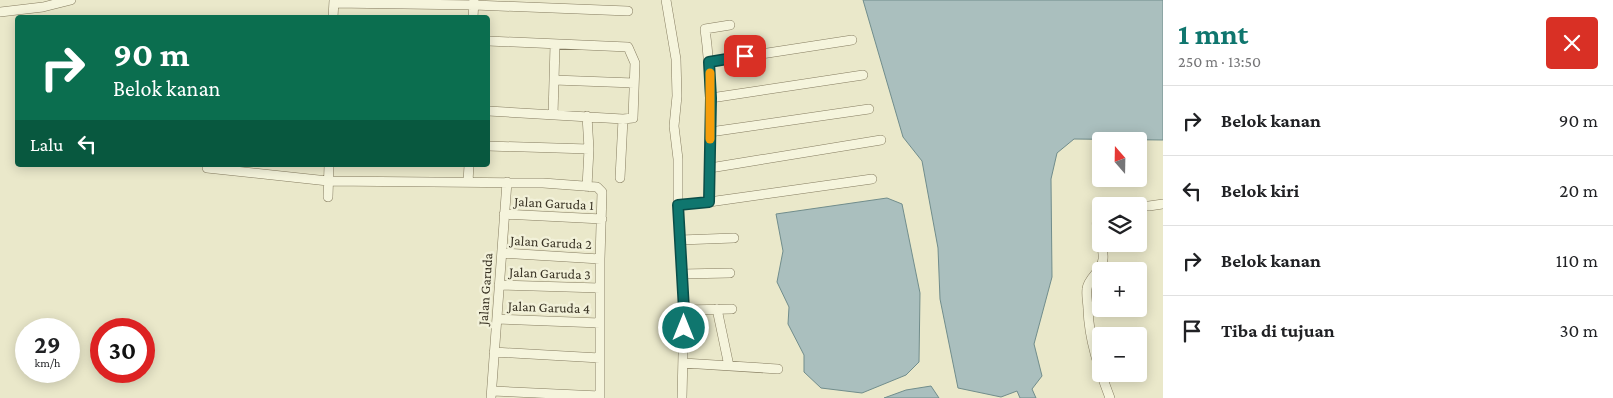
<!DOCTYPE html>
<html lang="id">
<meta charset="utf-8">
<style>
:root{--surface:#fff;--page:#f6f6f6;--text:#202124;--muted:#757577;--line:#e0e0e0;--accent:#0f766e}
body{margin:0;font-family:"Crimson Pro",serif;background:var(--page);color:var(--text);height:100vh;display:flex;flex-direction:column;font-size:19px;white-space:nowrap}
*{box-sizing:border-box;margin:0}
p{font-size:16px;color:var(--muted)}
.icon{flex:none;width:28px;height:28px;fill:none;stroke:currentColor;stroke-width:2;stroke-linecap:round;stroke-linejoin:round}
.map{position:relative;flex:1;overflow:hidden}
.panel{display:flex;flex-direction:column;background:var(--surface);width:450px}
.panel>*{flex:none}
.top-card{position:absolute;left:15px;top:15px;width:475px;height:152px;border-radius:5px;box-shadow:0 2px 12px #0003;background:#0b6e4f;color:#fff;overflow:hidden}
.needle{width:32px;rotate:340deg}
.buttons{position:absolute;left:1092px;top:132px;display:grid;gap:10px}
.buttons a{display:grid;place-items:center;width:55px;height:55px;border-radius:5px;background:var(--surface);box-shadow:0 2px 12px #0003;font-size:25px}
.speed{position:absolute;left:15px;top:318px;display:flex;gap:10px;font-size:25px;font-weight:700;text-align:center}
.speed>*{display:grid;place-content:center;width:65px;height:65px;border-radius:50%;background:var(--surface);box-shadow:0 2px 12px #0003;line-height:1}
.speed small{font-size:12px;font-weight:400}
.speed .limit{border:8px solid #d22;background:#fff;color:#111}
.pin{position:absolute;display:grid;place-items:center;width:42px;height:42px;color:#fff;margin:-21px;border-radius:10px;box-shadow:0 2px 8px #0006}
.me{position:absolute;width:55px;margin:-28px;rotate:0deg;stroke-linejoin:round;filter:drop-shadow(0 0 4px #0008)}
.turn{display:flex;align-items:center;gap:18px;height:105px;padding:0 15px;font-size:22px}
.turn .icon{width:65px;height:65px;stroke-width:2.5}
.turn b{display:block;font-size:35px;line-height:42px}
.then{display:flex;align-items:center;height:48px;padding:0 15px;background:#0003;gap:10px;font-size:19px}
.round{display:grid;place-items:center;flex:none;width:52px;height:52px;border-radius:5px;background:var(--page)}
.head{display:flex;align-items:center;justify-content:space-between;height:85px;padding:0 15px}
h1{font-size:30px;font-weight:700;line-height:38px;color:var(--accent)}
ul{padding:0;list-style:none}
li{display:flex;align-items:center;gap:15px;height:70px;padding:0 15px;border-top:1px solid var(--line)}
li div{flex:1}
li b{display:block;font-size:19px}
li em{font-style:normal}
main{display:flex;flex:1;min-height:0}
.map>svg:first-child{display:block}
.water{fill:#aabfbe;stroke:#718d8c}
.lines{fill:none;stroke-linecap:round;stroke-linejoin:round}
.minor-casing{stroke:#857c60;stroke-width:10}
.minor{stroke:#f5f4dc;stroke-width:9}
.route-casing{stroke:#0a4d48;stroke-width:12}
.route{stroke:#0f766e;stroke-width:9}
.slow{stroke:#f59e0b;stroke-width:9}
.labels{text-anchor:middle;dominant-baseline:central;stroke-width:5;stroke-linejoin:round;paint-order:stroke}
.street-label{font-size:14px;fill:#373122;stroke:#f2f1d9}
</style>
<main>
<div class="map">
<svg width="1163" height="398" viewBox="0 0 1163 398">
<rect width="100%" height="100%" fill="#eae8ca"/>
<!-- water -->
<path class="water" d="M 863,0 L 1163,0 L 1163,140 L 1074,139 L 1057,153 L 1051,179 L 1052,277 L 1034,344 L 1042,376 L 1032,389 L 1036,398 L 1020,398 L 1017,391 L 1001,397 L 958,388 L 940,299 L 938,248 L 922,161 L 903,137 Z
M 887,198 L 902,204 L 920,293 L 919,362 L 906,375 L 862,393 L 821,388 L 804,372 L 804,355 L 788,324 L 789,307 L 777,282 L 783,251 L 776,214 Z
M 931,386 L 939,398 L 884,398 L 906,390 Z"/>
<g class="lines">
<!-- minor casing -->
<g class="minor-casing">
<path id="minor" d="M 666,0 L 676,59 L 677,96 L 674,126 L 678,159 L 678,205 L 684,310 L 682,398
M 334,3 L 474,5 L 628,11
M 0,12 L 43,7 L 71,0
M 333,18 L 334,0
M 473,18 L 474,0
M 488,41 L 628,47 L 635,63 L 633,118 L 623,119 L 488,111
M 709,62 L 852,40
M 554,80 L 634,83
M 711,98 L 863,75
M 553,115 L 555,45
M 710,132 L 869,109
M 488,146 L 589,149
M 207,168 L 328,181 L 543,183 L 597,187 L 602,192 L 600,259 L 600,398
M 710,168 L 881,140
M 620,178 L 623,119
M 468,182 L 469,165
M 587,187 L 589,149 L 587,116
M 328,197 L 329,165
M 709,202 C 710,144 713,86 705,29 L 730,25
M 678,205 L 709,202 L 872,179
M 1139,206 L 1149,206 L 1163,204
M 1101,211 C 1090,224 1105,244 1103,259 C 1102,272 1088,277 1087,289 C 1086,296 1088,303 1088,309 C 1089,340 1099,369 1110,398
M 504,214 L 602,219
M 680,240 L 734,238
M 502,253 L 600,259
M 682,274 L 730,273
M 499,285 L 600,288
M 717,309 L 729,366
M 684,310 L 732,309
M 497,319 L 600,323
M 494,352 L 600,358
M 683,363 L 778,369
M 492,391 L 600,396
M 491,398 L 507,182"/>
</g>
<!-- minor -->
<use href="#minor" class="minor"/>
</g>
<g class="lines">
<!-- route casing -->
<g class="route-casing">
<path id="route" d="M 684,328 L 684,310 L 678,205 L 709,202 L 711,98 L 709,62 L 745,56"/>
</g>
<!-- route -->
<use href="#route" class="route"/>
<!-- slow -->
<path class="slow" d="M 710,73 L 710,139"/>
</g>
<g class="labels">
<!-- street labels -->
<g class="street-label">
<text transform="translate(554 203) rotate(3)">Jalan Garuda 1</text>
<text transform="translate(551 242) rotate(3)">Jalan Garuda 2</text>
<text transform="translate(550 273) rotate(2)">Jalan Garuda 3</text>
<text transform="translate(485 289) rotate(-86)">Jalan Garuda</text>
<text transform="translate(549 307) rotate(2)">Jalan Garuda 4</text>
</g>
</g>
</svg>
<div class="buttons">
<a><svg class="needle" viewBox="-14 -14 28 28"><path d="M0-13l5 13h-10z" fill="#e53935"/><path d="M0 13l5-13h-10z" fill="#757577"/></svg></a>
<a><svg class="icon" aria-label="layers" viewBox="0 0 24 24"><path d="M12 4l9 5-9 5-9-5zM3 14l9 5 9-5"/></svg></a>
<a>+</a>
<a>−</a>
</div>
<div class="speed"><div>29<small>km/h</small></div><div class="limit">30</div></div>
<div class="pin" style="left:745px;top:56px;background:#d93025"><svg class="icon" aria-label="arrive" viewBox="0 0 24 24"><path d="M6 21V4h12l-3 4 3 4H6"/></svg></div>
<svg class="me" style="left:684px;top:328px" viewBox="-20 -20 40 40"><circle r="17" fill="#0f766e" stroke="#fff" stroke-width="3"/><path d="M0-11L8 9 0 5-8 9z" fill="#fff"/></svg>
<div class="top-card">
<div class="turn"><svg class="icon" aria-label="right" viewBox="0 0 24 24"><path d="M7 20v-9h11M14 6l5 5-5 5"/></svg><div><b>90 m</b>Belok kanan</div></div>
<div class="then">Lalu<svg class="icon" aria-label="left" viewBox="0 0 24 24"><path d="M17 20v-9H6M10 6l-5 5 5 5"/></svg></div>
</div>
</div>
<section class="panel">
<div class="head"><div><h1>1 mnt</h1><p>250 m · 13:50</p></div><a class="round" style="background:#d93025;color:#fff"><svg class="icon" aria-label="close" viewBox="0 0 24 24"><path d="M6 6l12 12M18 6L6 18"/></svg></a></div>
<ul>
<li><svg class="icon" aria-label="right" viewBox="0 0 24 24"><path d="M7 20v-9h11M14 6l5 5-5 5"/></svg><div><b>Belok kanan</b></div><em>90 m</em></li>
<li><svg class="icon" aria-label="left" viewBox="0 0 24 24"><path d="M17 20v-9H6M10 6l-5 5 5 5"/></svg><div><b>Belok kiri</b></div><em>20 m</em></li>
<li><svg class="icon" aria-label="right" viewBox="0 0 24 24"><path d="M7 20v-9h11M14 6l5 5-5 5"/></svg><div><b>Belok kanan</b></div><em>110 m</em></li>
<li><svg class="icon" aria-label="arrive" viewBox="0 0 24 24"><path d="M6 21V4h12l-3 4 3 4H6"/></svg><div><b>Tiba di tujuan</b></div><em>30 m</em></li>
</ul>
</section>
</main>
